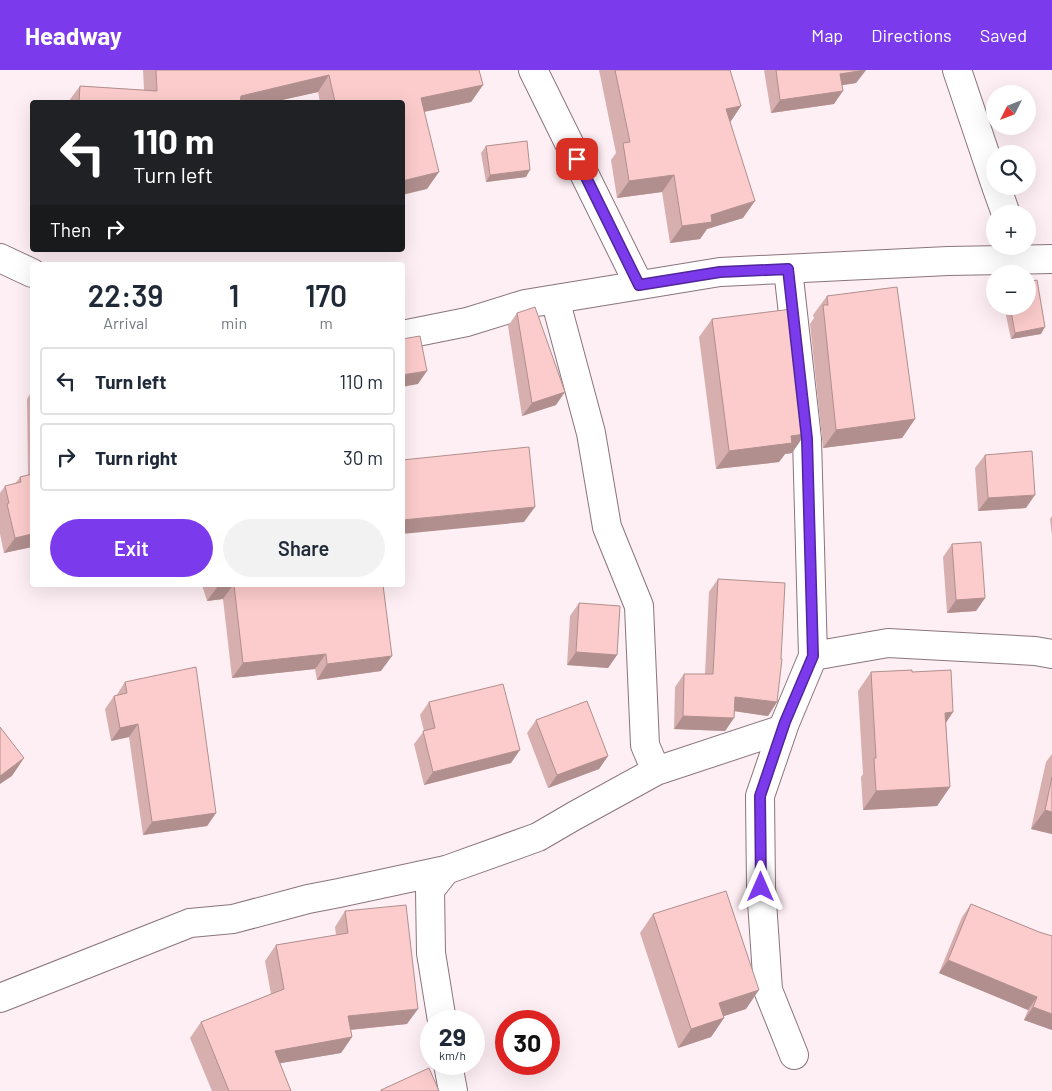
<!DOCTYPE html>
<meta charset="utf-8">
<style>
:root{--surface:#fff;--page:#f2f2f3;--text:#1f2937;--muted:#747a83;--line:#e0e1e3;--accent:#7c3aed}
body{margin:0;font-family:Barlow,sans-serif;background:var(--page);color:var(--text);height:100vh;display:flex;flex-direction:column;font-size:19px;white-space:nowrap}
*{box-sizing:border-box;margin:0}
p{font-size:16px;color:var(--muted)}
.icon{flex:none;width:28px;height:28px;fill:none;stroke:currentColor;stroke-width:2;stroke-linecap:round;stroke-linejoin:round}
.map{position:relative;flex:1;overflow:hidden}
.side{position:absolute;left:30px;top:192px;width:375px;height:325px;display:flex;flex-direction:column;background:var(--surface);border-radius:5px;box-shadow:0 5px 20px #0002}
.side>*{flex:none}
.banner{position:absolute;left:30px;top:30px;width:375px;height:152px;border-radius:5px;box-shadow:0 5px 20px #0002;background:#202124;color:#fff;overflow:hidden}
.needle{width:32px;rotate:228deg}
.tools{position:absolute;left:986px;top:15px;display:grid;gap:10px}
.tools a{display:grid;place-items:center;width:50px;height:50px;border-radius:50%;background:var(--surface);box-shadow:0 5px 20px #0002;font-size:25px}
.speed{position:absolute;left:420px;top:940px;display:flex;gap:10px;font-size:25px;font-weight:700;text-align:center}
.speed>*{display:grid;place-content:center;width:65px;height:65px;border-radius:50%;background:var(--surface);box-shadow:0 5px 20px #0002;line-height:1}
.speed small{font-size:12px;font-weight:400}
.speed .limit{border:8px solid #d22;background:#fff;color:#111}
.pin{position:absolute;display:grid;place-items:center;width:42px;height:42px;color:#fff;margin:-21px;border-radius:10px;box-shadow:0 2px 8px #0006}
.me{position:absolute;width:55px;margin:-28px;rotate:0deg;stroke-linejoin:round;filter:drop-shadow(0 0 4px #0008)}
.turn{display:flex;align-items:center;gap:18px;height:105px;padding:0 20px;font-size:22px}
.turn .icon{width:65px;height:65px;stroke-width:2.5}
.turn b{display:block;font-size:35px;line-height:42px}
.then{display:flex;align-items:center;height:48px;padding:0 20px;background:#0003;gap:10px;font-size:19px}
.eta{display:flex;justify-content:space-evenly;align-items:center;height:85px;text-align:center}
.eta b{font-size:30px;font-weight:600;line-height:35px}
.cta{display:flex;gap:10px;margin-top:auto;padding:10px 20px}
.cta a{flex:1;height:58px;border-radius:30px;background:var(--accent);color:#fff;font-size:20px;font-weight:600;line-height:58px;text-align:center}
.cta a+a{background:var(--page);color:var(--text)}
ul{padding:0;list-style:none}
li{display:flex;align-items:center;gap:15px;height:68px;margin:0 10px 8px;padding:0 10px;border:2px solid var(--line);border-radius:5px}
li div{flex:1}
li b{display:block;font-size:19px}
li em{font-style:normal}
header{display:flex;align-items:center;gap:30px;box-sizing:border-box;height:70px;padding:0 25px;background:var(--accent);color:#fff}
header strong{font-size:24px}
nav{display:flex;gap:28px;margin-inline-start:auto;font-size:18px}
.map>svg:first-child{display:block}
.lines{fill:none;stroke-linecap:round;stroke-linejoin:round}
.minor-casing{stroke:#8a747d;stroke-width:30}
.minor{stroke:#fff;stroke-width:28}
.wall{fill:#d8afaf}
.shaded-wall{fill:#b08f8e}
.building{fill:#fbcccb;stroke:#b08f8e}
.route-casing{stroke:#51269a;stroke-width:12}
.route{stroke:#7c3aed;stroke-width:9}
</style>
<header>
<strong>Headway</strong>
<nav><a>Map</a><a>Directions</a><a>Saved</a></nav>
</header>
<div class="map">
<svg width="1052" height="1021" viewBox="0 0 1052 1021">
<rect width="100%" height="100%" fill="#feeff5"/>
<g class="lines">
<!-- minor casing -->
<g class="minor-casing">
<path id="minor" d="M 533,0 L 639,215
M 957,0 L 995,113
M 996,116 L 1006,144
M 0,188 L 32,203
M 788,199 L 807,369 L 813,586 L 785,653 L 760,726 L 761,817 L 768,920 L 794,985
M 402,265 L 467,252 L 525,234 L 720,202 L 948,191 L 1052,189
M 813,586 L 888,573 L 1035,581 L 1052,584
M 656,701 L 783,659
M 0,928 L 190,853 L 233,849 L 308,829 L 339,823 L 446,800 L 538,767 L 574,746 L 656,701 L 645,675 L 639,536 L 607,457 L 591,363 L 555,229
M 442,951 L 431,883 L 430,820 L 446,800
M 448,994 L 453,1021"/>
</g>
<!-- minor -->
<use href="#minor" class="minor"/>
</g>
<!-- wall -->
<path class="wall" d="M 143,0 L 479,0 L 483,15 L 471,32 L 424,42 L 427,119 L 402,32 L 320,32 L 318,22 L 273,32 L 68,32 L 80,16 L 144,20 Z
M 599,0 L 730,0 L 741,36 L 730,52 L 743,148 L 707,159 L 700,169 L 670,173 L 662,122 L 617,128 L 611,90 L 616,83 Z
M 764,0 L 866,0 L 856,13 L 842,15 L 834,34 L 771,43 Z
M 486,76 L 526,107 L 486,112 L 481,83 Z
M 827,226 L 915,349 L 902,368 L 823,378 L 810,254 L 814,248 L 813,245 Z
M 1004,236 L 1028,236 L 1041,264 L 1011,269 Z
M 517,243 L 556,335 L 522,346 L 508,256 Z
M 712,249 L 805,364 L 792,383 L 785,384 L 779,392 L 716,399 L 699,267 Z
M 32,321 L 32,477 L 4,483 L 0,464 L 0,423 L 5,416 L 15,414 L 20,407 L 28,405 L 27,329 Z
M 985,385 L 1026,438 L 978,441 L 975,398 Z
M 1052,446 L 1052,466 L 1050,449 Z
M 952,474 L 985,528 L 976,541 L 947,543 L 943,487 Z
M 718,509 L 777,632 L 768,646 L 735,641 L 734,648 L 725,661 L 674,659 L 675,617 L 684,604 L 705,604 L 709,522 Z
M 202,515 L 383,515 L 381,601 L 317,610 L 315,599 L 232,608 L 223,529 L 207,531 Z
M 579,533 L 617,585 L 608,598 L 567,595 L 570,546 Z
M 871,602 L 912,602 L 953,642 L 946,653 L 950,717 L 937,736 L 863,740 L 861,707 L 863,704 L 858,621 Z
M 125,612 L 216,743 L 207,756 L 143,765 L 129,667 L 111,671 L 105,639 L 114,626 L 116,626 Z
M 429,632 L 511,693 L 424,715 L 414,674 L 424,661 L 420,645 Z
M 536,650 L 608,686 L 599,699 L 548,718 L 527,663 Z
M 1052,684 L 1052,764 L 1031,759 L 1046,692 Z
M 971,834 L 1039,862 L 1052,866 L 1052,960 L 1024,950 L 1028,940 L 939,903 L 962,847 Z
M 345,841 L 407,954 L 351,960 L 352,967 L 341,983 L 280,993 L 291,1021 L 212,1021 L 190,968 L 201,952 L 271,924 L 265,891 L 276,875 L 336,865 L 335,857 Z
M 653,844 L 746,939 L 723,946 L 724,948 L 711,967 L 678,978 L 640,863 Z"/>
<!-- shaded-wall -->
<path class="shaded-wall" d="M 866,0 L 856,13 L 831,17 L 840,4 Z
M 329,5 L 318,22 L 273,32 L 236,32 L 241,26 Z
M 483,15 L 471,32 L 409,45 L 421,28 Z
M 843,21 L 834,34 L 771,43 L 780,30 Z
M 741,36 L 729,54 L 726,39 Z
M 530,100 L 526,107 L 486,112 L 490,105 Z
M 439,102 L 427,119 L 402,125 L 402,111 Z
M 674,105 L 662,122 L 617,128 L 629,111 Z
M 755,131 L 743,148 L 707,159 L 700,169 L 670,173 L 682,156 L 711,145 Z
M 1045,257 L 1041,264 L 1011,269 L 1015,263 Z
M 427,301 L 418,314 L 402,317 L 402,305 Z
M 565,322 L 556,335 L 522,346 L 532,333 Z
M 915,349 L 902,368 L 823,378 L 836,360 Z
M 805,364 L 792,383 L 785,384 L 779,392 L 716,399 L 729,381 L 791,366 Z
M 1035,425 L 1026,438 L 978,441 L 988,428 Z
M 535,437 L 524,452 L 402,464 L 402,450 Z
M 32,464 L 32,477 L 4,483 L 15,468 Z
M 225,515 L 233,515 L 223,529 L 207,531 L 218,516 Z
M 985,528 L 976,541 L 947,543 L 956,530 Z
M 576,582 L 617,585 L 608,598 L 567,595 Z
M 326,584 L 315,599 L 232,608 L 243,593 Z
M 392,586 L 381,601 L 317,610 L 327,594 Z
M 735,627 L 777,632 L 768,646 L 726,640 Z
M 953,642 L 940,661 L 945,643 Z
M 683,646 L 734,648 L 725,661 L 674,659 Z
M 138,654 L 129,667 L 111,671 L 120,658 Z
M 520,680 L 511,693 L 424,715 L 433,702 Z
M 608,686 L 599,699 L 548,718 L 557,705 Z
M 24,688 L 12,706 L 0,714 L 0,706 Z
M 950,717 L 937,736 L 863,740 L 876,721 Z
M 1045,740 L 1052,742 L 1052,764 L 1031,759 Z
M 216,743 L 207,756 L 143,765 L 152,752 Z
M 948,890 L 1037,927 L 1028,940 L 939,903 Z
M 759,920 L 746,939 L 706,952 L 719,933 Z
M 1033,937 L 1052,944 L 1052,960 L 1024,950 Z
M 418,939 L 407,954 L 337,961 L 348,946 Z
M 724,948 L 711,967 L 678,978 L 691,959 Z
M 352,967 L 341,983 L 264,996 L 275,981 Z"/>
<!-- building -->
<path class="building" d="M 156,0 L 479,0 L 483,15 L 421,28 L 439,102 L 402,111 L 402,32 L 335,32 L 329,5 L 241,26 L 240,32 L 79,32 L 80,16 L 157,21 Z
M 615,0 L 730,0 L 741,36 L 726,39 L 755,131 L 711,145 L 712,152 L 682,156 L 674,105 L 629,111 L 623,73 L 630,72 Z
M 776,0 L 865,0 L 840,4 L 843,21 L 780,30 Z
M 527,71 L 530,100 L 490,105 L 486,76 Z
M 1037,210 L 1045,257 L 1015,263 L 1010,236 L 1028,236 L 1028,212 Z
M 897,217 L 915,349 L 836,360 L 823,235 L 828,235 L 827,226 Z
M 535,237 L 565,322 L 532,333 L 517,243 Z
M 792,239 L 804,351 L 805,364 L 791,366 L 792,373 L 729,381 L 712,249 Z
M 420,266 L 427,301 L 402,305 L 402,269 Z
M 529,377 L 535,437 L 402,450 L 402,390 Z
M 1032,381 L 1035,425 L 988,428 L 985,385 Z
M 32,404 L 32,464 L 15,468 L 7,434 L 9,433 L 5,416 L 21,412 L 20,407 Z
M 981,472 L 985,528 L 956,530 L 952,474 Z
M 718,509 L 785,513 L 781,589 L 782,589 L 777,632 L 735,627 L 734,648 L 683,646 L 684,604 L 713,604 Z
M 234,515 L 383,515 L 392,586 L 327,594 L 326,584 L 243,593 Z
M 579,533 L 620,536 L 617,585 L 576,582 Z
M 196,597 L 216,743 L 152,752 L 138,654 L 120,658 L 114,626 L 127,623 L 125,612 Z
M 912,600 L 912,602 L 951,600 L 953,642 L 945,643 L 950,717 L 876,721 L 874,688 L 876,688 L 871,602 Z
M 503,614 L 520,680 L 433,702 L 423,661 L 435,658 L 429,632 Z
M 587,631 L 608,686 L 557,705 L 536,650 Z
M 0,657 L 24,688 L 0,706 Z
M 1052,707 L 1052,742 L 1045,740 Z
M 726,821 L 759,920 L 719,933 L 724,948 L 691,959 L 653,844 Z
M 971,834 L 1039,862 L 1052,866 L 1052,944 L 1033,937 L 1037,927 L 948,890 Z
M 406,835 L 418,939 L 348,946 L 352,967 L 275,981 L 291,1021 L 229,1021 L 201,952 L 284,919 L 276,875 L 348,863 L 345,841 Z
M 429,998 L 439,1021 L 381,1021 L 381,1020 Z"/>
<g class="lines">
<!-- route casing -->
<g class="route-casing">
<path id="route" d="M 577,89 L 639,215 L 720,202 L 788,199 L 807,369 L 813,586 L 785,652 L 760,726 L 761,817"/>
</g>
<!-- route -->
<use href="#route" class="route"/>
</g>
</svg>
<div class="tools">
<a><svg class="needle" viewBox="-14 -14 28 28"><path d="M0-13l5 13h-10z" fill="#e53935"/><path d="M0 13l5-13h-10z" fill="#747a83"/></svg></a>
<a><svg class="icon" aria-label="search" viewBox="0 0 24 24"><circle cx="10" cy="10" r="6"/><path d="M15 15l6 6"/></svg></a>
<a>+</a>
<a>−</a>
</div>
<div class="speed"><div>29<small>km/h</small></div><div class="limit">30</div></div>
<div class="pin" style="left:577px;top:89px;background:#d93025"><svg class="icon" aria-label="arrive" viewBox="0 0 24 24"><path d="M6 21V4h12l-3 4 3 4H6"/></svg></div>
<svg class="me" style="left:761px;top:817px" viewBox="-20 -20 40 40"><path d="M0-17L14 15 0 8-14 15z" fill="#7c3aed" stroke="#fff" stroke-width="4"/></svg>
<div class="banner">
<div class="turn"><svg class="icon" aria-label="left" viewBox="0 0 24 24"><path d="M17 20v-9H6M10 6l-5 5 5 5"/></svg><div><b>110 m</b>Turn left</div></div>
<div class="then">Then<svg class="icon" aria-label="right" viewBox="0 0 24 24"><path d="M7 20v-9h11M14 6l5 5-5 5"/></svg></div>
</div>
<section class="side">
<div class="eta">
<div><b>22:39</b><p>Arrival</p></div>
<div><b>1</b><p>min</p></div>
<div><b>170</b><p>m</p></div>
</div>
<ul>
<li><svg class="icon" aria-label="left" viewBox="0 0 24 24"><path d="M17 20v-9H6M10 6l-5 5 5 5"/></svg><div><b>Turn left</b></div><em>110 m</em></li>
<li><svg class="icon" aria-label="right" viewBox="0 0 24 24"><path d="M7 20v-9h11M14 6l5 5-5 5"/></svg><div><b>Turn right</b></div><em>30 m</em></li>
</ul>
<div class="cta"><a>Exit</a><a>Share</a></div>
</section>
</div>
